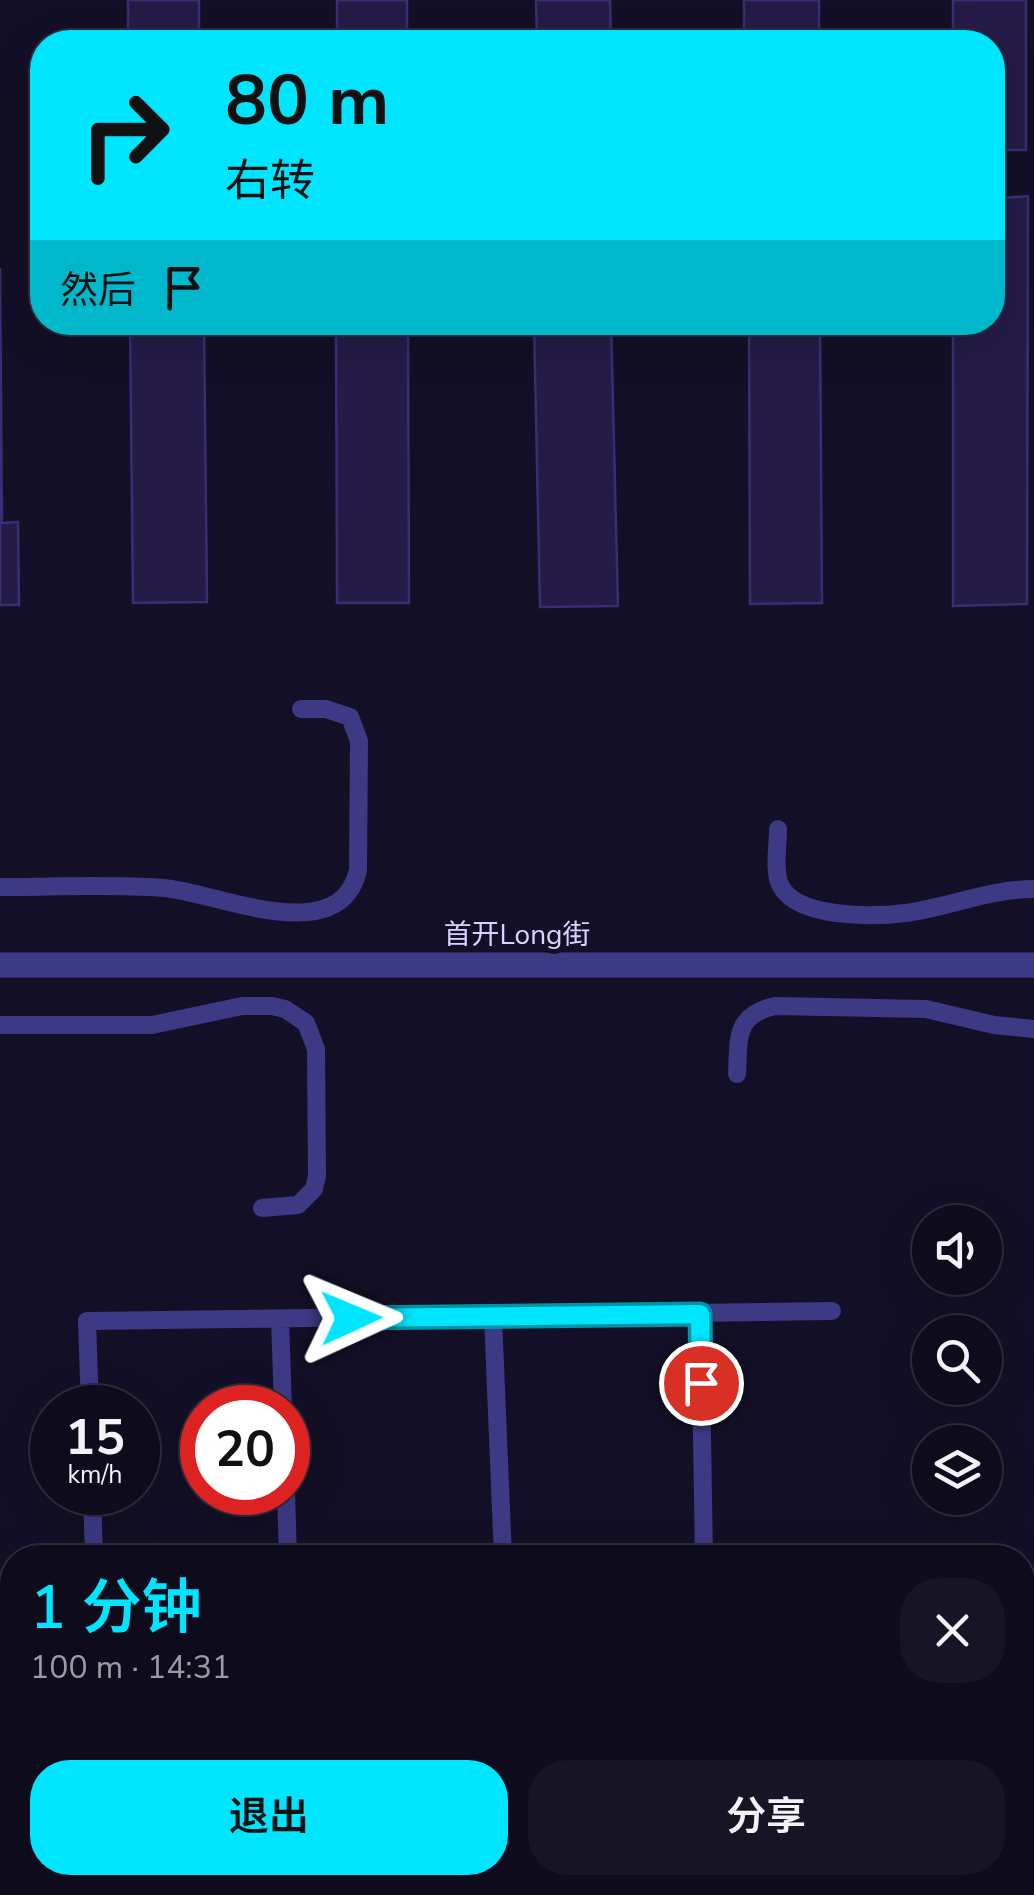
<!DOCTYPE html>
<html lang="zh">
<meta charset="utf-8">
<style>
:root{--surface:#0e0b1c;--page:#171425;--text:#f1f3f6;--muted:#9b9ba3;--line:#2e2b3b;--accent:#00e5ff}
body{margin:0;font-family:"Nunito Sans","Noto Sans SC",sans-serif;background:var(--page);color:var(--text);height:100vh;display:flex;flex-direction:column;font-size:38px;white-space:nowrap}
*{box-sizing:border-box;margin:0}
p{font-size:32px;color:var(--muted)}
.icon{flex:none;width:55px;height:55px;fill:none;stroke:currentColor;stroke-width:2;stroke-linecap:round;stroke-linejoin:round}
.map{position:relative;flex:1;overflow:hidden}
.drawer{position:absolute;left:0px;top:1545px;width:1035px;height:350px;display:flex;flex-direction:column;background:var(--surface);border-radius:40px 40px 0 0;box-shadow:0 10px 40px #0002,0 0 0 2px var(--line)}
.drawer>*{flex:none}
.hud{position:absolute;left:30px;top:30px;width:975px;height:305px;border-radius:40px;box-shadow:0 10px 40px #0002,0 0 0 2px var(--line);background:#00e5ff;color:#111;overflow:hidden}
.fabs{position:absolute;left:912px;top:1205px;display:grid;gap:20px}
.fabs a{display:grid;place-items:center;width:90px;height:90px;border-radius:50%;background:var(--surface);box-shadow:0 10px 40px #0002,0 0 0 2px var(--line);font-size:50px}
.speed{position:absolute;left:30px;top:1385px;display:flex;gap:20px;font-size:50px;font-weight:700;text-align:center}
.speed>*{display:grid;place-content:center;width:130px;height:130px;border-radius:50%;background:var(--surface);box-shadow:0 10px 40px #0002,0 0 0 2px var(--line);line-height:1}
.speed small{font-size:25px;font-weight:400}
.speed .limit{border:15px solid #d22;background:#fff;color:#111}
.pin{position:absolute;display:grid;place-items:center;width:85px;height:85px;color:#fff;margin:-42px;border:5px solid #fff;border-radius:50%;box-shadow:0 2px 10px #0007}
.me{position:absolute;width:110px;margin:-55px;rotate:89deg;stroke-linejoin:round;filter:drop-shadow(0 0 8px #0008)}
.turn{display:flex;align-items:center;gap:35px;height:210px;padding:0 30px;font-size:45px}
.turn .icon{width:130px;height:130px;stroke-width:2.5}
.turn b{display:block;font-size:70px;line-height:85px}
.then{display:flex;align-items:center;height:95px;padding:0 30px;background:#0003;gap:20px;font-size:38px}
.round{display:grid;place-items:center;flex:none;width:105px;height:105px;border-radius:40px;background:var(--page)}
.head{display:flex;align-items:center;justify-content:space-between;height:170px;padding:0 30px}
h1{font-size:60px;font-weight:600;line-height:75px;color:var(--accent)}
.action{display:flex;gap:20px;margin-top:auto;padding:20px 30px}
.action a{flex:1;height:115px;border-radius:40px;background:var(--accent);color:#111;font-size:40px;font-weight:600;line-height:115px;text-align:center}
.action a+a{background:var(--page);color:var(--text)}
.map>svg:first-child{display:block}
.building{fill:#241b47;stroke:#3b2d73;stroke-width:2.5}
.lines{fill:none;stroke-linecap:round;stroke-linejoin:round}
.lane{stroke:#3d3a85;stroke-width:18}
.street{stroke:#3d3a85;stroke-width:25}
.route-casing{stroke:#0095a6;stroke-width:25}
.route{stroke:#00e5ff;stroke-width:18}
.labels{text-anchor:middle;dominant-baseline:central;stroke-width:10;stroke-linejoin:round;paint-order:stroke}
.street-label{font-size:28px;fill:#d9d4ff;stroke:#130f26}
</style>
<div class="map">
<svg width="1034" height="1895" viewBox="0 0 1034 1895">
<rect width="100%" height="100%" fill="#130f26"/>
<!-- building -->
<path class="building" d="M 128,0 L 199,0 L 199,42 L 128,42 Z
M 337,0 L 407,0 L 407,42 L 337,42 Z
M 536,0 L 610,0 L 611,42 L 537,42 Z
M 744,0 L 819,0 L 819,42 L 744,42 Z
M 953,0 L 1026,0 L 1026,150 L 992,150 L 992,42 L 953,42 Z
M 1028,196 L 1027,604 L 953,606 L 953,322 L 992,322 L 992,199 Z
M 0,268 L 2,523 L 18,522 L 19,605 L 0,605 Z
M 130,322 L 204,322 L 207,602 L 133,603 Z
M 336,322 L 408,322 L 409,603 L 337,603 Z
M 534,322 L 611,322 L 618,606 L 540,607 Z
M 749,322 L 820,322 L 822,603 L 750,604 Z"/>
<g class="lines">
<!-- lane -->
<path class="lane" d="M 778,829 C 778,845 774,867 779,882 C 792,919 873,917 906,913 C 950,907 989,889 1034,889
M 0,887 C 54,887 110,884 164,888 C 215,892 340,951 358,870 L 359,741 L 350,717 L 326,709 L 301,709
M 0,1025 L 152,1025 L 242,1006 L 272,1006 L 285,1009 L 306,1023 L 316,1049 L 317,1176 L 314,1189 L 298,1205 L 262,1208
M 737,1074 C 739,1039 734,1015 775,1006 L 926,1009 L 994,1025 L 1034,1029
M 700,1313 L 704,1558
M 493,1316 L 503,1558
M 280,1319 L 283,1408
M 90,1408 L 87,1321 L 832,1311
M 92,1492 L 94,1558
M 286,1492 L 288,1558
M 1022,1584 L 1034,1584
M 0,1832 L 12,1832
M 106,1882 L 107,1895
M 297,1882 L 297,1895
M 512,1882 L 512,1895
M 708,1882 L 708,1895
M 909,1882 L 909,1895"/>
<!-- street -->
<path class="street" d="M 0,965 L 1034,965"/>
</g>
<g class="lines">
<!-- route casing -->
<g class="route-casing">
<path id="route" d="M 351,1318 L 700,1314 L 701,1383"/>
</g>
<!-- route -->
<use href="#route" class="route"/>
</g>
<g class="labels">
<!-- street labels -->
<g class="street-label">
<text x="517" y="935">首开Long街</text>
</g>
</g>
</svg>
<div class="fabs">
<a><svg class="icon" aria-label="sound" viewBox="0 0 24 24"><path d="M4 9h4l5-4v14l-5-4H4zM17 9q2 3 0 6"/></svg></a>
<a><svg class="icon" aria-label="search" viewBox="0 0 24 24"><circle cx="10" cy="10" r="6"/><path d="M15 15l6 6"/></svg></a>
<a><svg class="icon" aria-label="layers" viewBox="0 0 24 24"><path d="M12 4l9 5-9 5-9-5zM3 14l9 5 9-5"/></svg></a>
</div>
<div class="speed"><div>15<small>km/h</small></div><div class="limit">20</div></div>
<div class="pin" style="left:701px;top:1383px;background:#d93025"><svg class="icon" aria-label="arrive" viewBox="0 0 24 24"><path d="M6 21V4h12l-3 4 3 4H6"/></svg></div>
<svg class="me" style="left:351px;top:1318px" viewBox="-20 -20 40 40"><path d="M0-17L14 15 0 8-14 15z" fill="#00e5ff" stroke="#fff" stroke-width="4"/></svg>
<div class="hud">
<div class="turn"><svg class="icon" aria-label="right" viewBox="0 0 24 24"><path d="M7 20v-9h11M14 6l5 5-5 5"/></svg><div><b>80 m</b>右转</div></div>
<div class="then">然后<svg class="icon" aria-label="arrive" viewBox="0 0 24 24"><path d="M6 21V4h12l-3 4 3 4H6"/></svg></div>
</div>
<section class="drawer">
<div class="head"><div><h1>1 分钟</h1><p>100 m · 14:31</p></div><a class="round"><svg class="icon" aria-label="close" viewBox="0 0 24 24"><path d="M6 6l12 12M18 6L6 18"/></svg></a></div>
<div class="action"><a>退出</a><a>分享</a></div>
</section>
</div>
